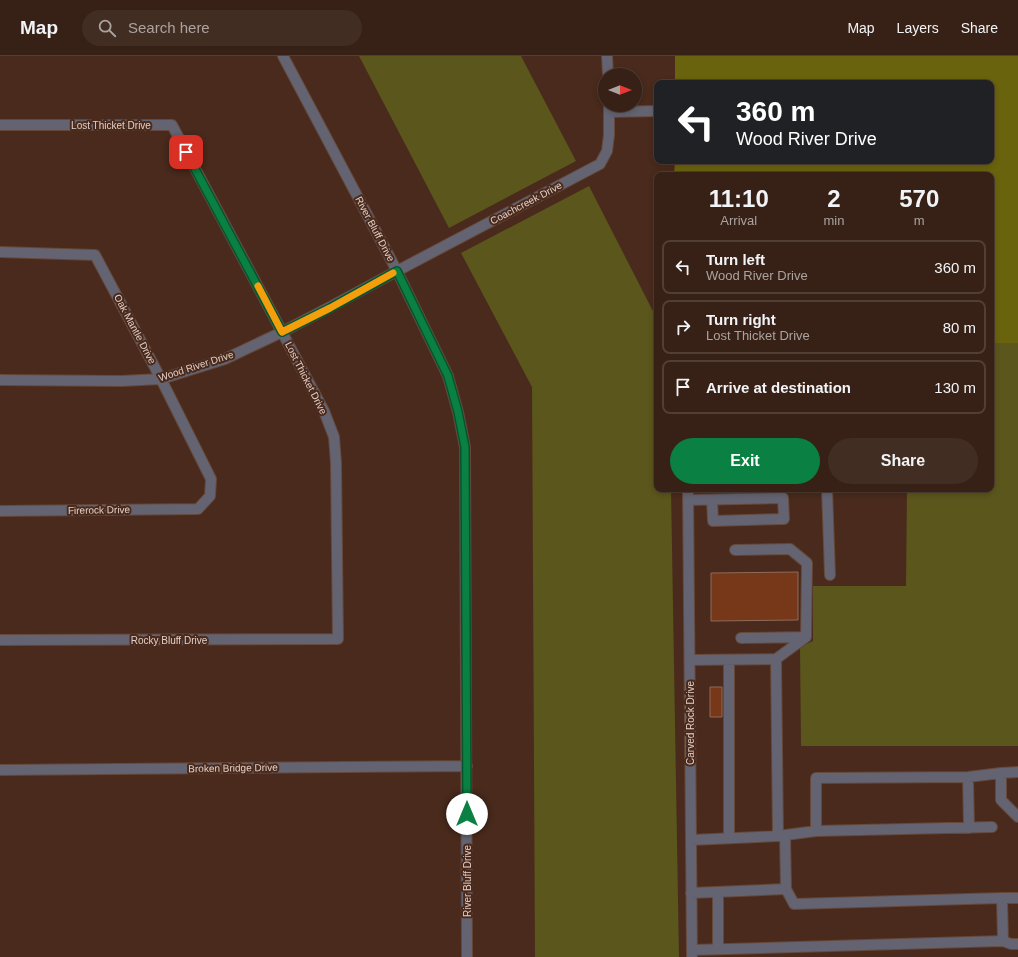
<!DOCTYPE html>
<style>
:root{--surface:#372015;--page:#422d22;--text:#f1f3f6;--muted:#aaa3a0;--line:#513e34;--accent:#0b8043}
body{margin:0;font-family:Arial,sans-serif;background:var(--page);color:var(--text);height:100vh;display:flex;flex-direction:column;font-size:15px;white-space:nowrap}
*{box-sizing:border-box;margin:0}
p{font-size:13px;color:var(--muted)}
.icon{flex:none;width:22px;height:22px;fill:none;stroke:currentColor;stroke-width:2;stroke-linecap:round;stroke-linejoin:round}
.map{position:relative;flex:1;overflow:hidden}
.side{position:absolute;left:654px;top:116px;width:340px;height:320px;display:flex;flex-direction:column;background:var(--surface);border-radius:8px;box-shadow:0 2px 6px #0003,0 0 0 1px var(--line)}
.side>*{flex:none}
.top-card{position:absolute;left:654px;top:24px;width:340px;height:84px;border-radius:8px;box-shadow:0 2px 6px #0003,0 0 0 1px var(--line);background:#202124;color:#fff;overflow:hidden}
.needle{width:26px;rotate:90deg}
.fabs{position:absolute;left:598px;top:12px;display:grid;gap:8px}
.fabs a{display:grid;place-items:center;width:44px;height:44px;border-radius:50%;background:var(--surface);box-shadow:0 2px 6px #0003,0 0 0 1px var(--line);font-size:20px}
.pin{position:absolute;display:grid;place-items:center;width:34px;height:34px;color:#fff;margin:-17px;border-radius:8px;box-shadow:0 2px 6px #0006}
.me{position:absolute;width:44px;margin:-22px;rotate:0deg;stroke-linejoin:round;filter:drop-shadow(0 0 3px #0008)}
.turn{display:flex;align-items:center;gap:14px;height:84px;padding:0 16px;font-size:18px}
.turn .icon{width:52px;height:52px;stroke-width:2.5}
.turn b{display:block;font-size:28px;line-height:34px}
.eta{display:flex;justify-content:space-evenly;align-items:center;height:68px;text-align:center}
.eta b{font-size:24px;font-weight:600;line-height:28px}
.button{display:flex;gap:8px;margin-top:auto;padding:8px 16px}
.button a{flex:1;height:46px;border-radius:24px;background:var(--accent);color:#fff;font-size:16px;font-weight:600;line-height:46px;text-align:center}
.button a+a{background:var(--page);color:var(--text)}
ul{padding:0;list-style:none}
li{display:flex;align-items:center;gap:12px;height:54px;margin:0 8px 6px;padding:0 8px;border:2px solid var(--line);border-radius:8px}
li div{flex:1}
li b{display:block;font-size:15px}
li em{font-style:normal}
header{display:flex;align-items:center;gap:24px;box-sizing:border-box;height:56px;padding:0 20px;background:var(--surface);border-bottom:1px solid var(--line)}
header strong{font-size:19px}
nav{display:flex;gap:22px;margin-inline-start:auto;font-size:14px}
.search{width:280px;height:36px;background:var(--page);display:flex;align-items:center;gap:10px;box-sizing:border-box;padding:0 14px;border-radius:22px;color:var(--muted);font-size:15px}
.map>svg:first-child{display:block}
.green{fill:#5a561c}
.forest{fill:#69630e}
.building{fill:#763818;stroke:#8f6b5b}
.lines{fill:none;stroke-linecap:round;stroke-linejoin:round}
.minor-casing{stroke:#65483a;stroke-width:12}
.minor{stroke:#636372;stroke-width:10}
.route-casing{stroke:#07532c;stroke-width:10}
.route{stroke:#0b8043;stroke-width:7}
.slow{stroke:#f59e0b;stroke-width:7}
.labels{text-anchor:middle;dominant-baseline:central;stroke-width:4;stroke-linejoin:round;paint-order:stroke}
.street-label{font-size:10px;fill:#e3cec5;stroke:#492a1c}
</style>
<header>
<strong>Map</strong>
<div class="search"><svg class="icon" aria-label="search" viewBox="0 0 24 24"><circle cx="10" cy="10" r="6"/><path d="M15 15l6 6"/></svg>Search here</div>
<nav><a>Map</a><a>Layers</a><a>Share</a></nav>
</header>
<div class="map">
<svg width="1018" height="901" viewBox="0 0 1018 901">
<rect width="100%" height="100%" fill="#492a1c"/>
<!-- green -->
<path class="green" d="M 359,0 L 521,0 L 576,105 L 449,172 Z
M 589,130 L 657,263 L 657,433 L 671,433 L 679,901 L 535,901 L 532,331 L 461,197 Z
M 991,287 L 1018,287 L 1018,690 L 801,690 L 800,591 L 813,585 L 813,530 L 906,530 L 907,433 L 991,433 Z"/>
<!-- forest -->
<path class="forest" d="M 675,0 L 1018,0 L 1018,287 L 991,287 L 991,119 L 674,119 L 675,105 L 991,105 L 991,27 L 675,27 Z"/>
<!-- building -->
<path class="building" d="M 798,516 L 798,564 L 711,565 L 711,517 Z
M 710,631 L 722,631 L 722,661 L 710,661 Z"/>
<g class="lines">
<!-- minor casing -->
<g class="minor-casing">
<path id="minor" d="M 283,0 L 397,215 L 448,320 L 458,356 L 465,391 L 467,901
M 607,0 L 608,19
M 609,56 L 657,55
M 0,69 L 172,69 L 324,355 L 334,381 L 336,407 L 338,583 L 0,584
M 0,196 L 95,199 L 161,323 L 211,423 L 210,440 L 198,453 L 0,455
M 0,324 L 121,325 L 161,323 L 225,303 L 282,276 L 330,251 L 397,215 L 600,108 L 607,95 L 609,79 L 609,49
M 688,433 L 692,901
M 827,433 L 830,519
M 688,444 L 783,442 L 784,463 L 713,465 L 712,444
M 741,582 L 806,581
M 776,603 L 778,780
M 690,604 L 776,603 L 806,581 L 807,507 L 790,493 L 735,494
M 0,714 L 467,710
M 1001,717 L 1001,744 L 1018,761
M 968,721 L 969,772
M 816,775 L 816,722 L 968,721 L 1001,717 L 1018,716
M 729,782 L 729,604
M 691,784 L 778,780 L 816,775 L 992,771
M 718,836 L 718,893
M 691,837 L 786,833 L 785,779
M 1002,842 L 1018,842
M 1003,885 L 1011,888 L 1018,888
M 692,894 L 1003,885 L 1002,842 L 794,848 L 786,833"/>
</g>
<!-- minor -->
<use href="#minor" class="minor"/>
</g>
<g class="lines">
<!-- route casing -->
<g class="route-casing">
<path id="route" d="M 186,96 L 282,276 L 330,252 L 397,215 L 448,320 L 458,356 L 465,391 L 467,758"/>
</g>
<!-- route -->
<use href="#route" class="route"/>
<!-- slow -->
<path class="slow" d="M 258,230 L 282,276 L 330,252 L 393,217"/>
</g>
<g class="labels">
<!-- street labels -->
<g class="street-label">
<text x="111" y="69">Lost Thicket Drive</text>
<text transform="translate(526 147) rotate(-28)">Coachcreek Drive</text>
<text transform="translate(375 173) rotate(62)">River Bluff Drive</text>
<text transform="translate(135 273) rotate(62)">Oak Mantle Drive</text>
<text transform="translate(196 310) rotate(-18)">Wood River Drive</text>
<text transform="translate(306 322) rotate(63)">Lost Thicket Drive</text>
<text transform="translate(99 454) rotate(-1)">Firerock Drive</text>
<text x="169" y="584">Rocky Bluff Drive</text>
<text transform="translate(690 667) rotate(-90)">Carved Rock Drive</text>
<text transform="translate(233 712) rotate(-1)">Broken Bridge Drive</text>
<text transform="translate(467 825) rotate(-90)">River Bluff Drive</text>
</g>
</g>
</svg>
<div class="fabs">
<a><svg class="needle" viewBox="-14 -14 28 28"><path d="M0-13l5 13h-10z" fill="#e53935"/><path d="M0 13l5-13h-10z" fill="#aaa3a0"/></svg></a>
</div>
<div class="pin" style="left:186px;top:96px;background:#d93025"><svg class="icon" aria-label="arrive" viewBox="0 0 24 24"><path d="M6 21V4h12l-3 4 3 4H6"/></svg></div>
<svg class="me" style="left:467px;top:758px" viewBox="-20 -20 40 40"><circle r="19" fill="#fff"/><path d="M0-13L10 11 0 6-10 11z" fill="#0b8043"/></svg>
<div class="top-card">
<div class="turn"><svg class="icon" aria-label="left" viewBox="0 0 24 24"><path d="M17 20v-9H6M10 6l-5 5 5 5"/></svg><div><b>360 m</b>Wood River Drive</div></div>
</div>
<section class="side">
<div class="eta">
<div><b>11:10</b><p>Arrival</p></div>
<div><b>2</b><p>min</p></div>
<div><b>570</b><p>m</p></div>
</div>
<ul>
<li><svg class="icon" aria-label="left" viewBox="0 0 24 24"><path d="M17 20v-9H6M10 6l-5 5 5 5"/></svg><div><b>Turn left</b><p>Wood River Drive</p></div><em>360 m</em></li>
<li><svg class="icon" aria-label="right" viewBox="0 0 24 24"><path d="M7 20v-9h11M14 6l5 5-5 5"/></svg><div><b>Turn right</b><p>Lost Thicket Drive</p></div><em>80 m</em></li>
<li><svg class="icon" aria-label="arrive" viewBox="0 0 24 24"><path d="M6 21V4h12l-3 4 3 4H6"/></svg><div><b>Arrive at destination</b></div><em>130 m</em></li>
</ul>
<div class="button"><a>Exit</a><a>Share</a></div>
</section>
</div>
